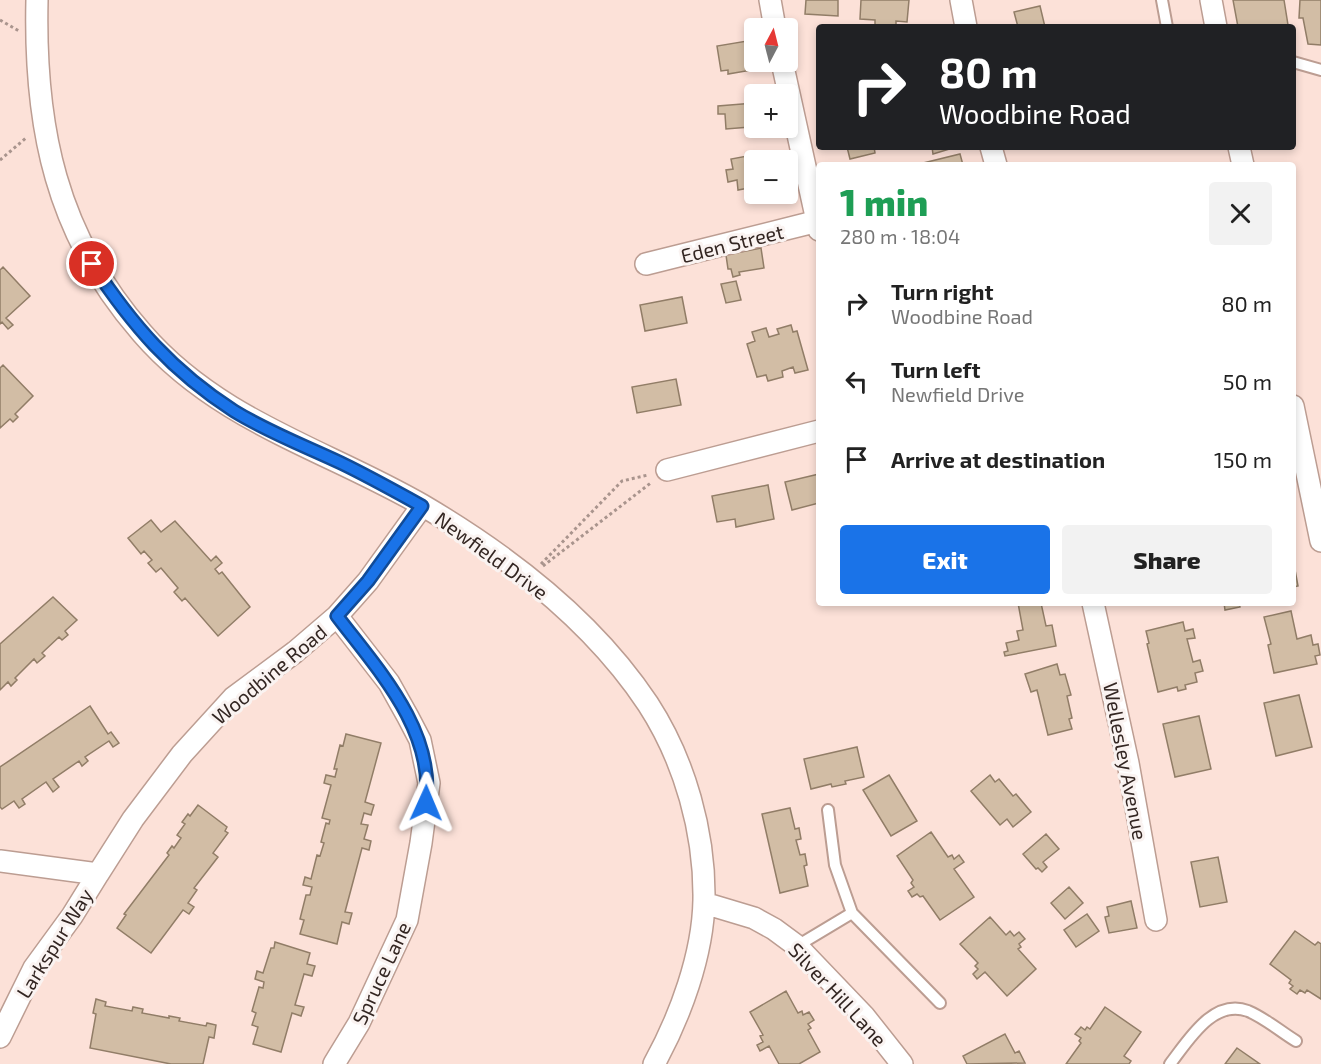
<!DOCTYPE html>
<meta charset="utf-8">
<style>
:root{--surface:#fff;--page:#f2f2f2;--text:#222;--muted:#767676;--accent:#1a73e8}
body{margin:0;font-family:"Exo 2",sans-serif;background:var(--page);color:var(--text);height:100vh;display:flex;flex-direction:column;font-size:22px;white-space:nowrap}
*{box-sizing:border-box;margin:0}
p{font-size:20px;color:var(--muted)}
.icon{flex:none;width:33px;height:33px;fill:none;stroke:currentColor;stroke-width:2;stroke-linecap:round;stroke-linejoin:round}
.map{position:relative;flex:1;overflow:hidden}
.sheet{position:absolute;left:816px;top:162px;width:480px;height:444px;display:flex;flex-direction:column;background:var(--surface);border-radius:6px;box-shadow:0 3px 9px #0003}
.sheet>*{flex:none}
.hud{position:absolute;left:816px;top:24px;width:480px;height:126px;border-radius:6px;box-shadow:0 3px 9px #0003;background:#202124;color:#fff;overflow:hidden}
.needle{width:39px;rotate:7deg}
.buttons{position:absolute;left:744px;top:18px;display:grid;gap:12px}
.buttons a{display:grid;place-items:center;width:54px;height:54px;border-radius:6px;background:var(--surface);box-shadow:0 3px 9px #0003;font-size:30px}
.pin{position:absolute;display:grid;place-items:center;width:51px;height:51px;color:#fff;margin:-26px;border:3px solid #fff;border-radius:50%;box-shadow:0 2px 6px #0007}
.me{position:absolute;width:66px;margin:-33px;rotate:1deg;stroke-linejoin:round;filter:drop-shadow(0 0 4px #0008)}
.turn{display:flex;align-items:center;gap:21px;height:126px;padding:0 24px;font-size:27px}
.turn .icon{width:78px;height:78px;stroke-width:2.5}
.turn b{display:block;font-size:42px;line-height:51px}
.round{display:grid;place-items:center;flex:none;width:63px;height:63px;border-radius:6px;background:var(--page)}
.overview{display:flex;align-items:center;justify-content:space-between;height:102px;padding:0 24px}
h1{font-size:36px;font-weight:800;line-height:45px;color:#1e9e55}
.action{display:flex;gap:12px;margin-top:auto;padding:12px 24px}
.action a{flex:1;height:69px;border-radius:6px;background:var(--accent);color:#fff;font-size:24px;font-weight:800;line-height:69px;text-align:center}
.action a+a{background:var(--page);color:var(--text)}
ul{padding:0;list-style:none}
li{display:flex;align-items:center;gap:18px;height:78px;padding:0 24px}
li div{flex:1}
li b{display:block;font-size:22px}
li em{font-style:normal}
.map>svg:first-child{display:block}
.building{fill:#d2bda5;stroke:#917d67;stroke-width:1.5}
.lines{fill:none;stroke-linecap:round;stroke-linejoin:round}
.lane-casing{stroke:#bc9d92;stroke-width:14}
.street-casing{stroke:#bc9d92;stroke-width:24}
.path{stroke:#a9948d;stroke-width:3;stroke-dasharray:3 3;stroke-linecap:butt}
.lane{stroke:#fff;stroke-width:10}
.street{stroke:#fff;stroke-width:21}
.route-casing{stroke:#114b97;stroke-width:15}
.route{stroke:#1a73e8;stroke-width:10}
.labels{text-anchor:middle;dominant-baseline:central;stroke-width:6;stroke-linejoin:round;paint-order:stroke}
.street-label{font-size:20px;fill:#332622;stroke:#faf3f1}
</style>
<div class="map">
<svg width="1321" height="1064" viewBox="0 0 1321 1064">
<rect width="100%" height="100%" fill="#fce1d8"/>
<!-- building -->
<path class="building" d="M 806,0 L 838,0 L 838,16 L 805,14 Z
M 861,0 L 909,0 L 907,22 L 896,21 L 896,26 L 875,25 L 875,20 L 860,19 Z
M 1233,0 L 1284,0 L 1288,25 L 1276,27 L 1238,27 Z
M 1300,0 L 1321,0 L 1321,45 L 1308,44 L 1303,18 L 1299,18 Z
M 1040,6 L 1045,27 L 1018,27 L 1014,12 Z
M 747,41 L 749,51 L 753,50 L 754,58 L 750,59 L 752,70 L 728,74 L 728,70 L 721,71 L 717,46 Z
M 754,103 L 754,124 L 750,125 L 750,127 L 726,129 L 725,114 L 718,114 L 718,106 Z
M 847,147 L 874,147 L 875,153 L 850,159 Z
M 932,147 L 953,147 L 953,148 L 933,154 Z
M 758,154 L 760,160 L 754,160 L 754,187 L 738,190 L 737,180 L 728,182 L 726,170 L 733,169 L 731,159 Z
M 960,154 L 963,165 L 915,165 Z
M 761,248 L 764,268 L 739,272 L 740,275 L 733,277 L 731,269 L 728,269 L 726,255 Z
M 3,267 L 30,296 L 6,318 L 13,325 L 8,329 L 2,322 L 0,324 L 0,270 Z
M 736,281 L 741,300 L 726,303 L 721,284 Z
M 682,297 L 687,323 L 645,331 L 640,305 Z
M 791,325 L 793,332 L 797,331 L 808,370 L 795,373 L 793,367 L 782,371 L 783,377 L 768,381 L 766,375 L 757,377 L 747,344 L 755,341 L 752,332 L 766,328 L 769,337 L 779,334 L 777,329 Z
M 3,365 L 33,396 L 15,414 L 18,417 L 13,422 L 10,419 L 0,428 L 0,368 Z
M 676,379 L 681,405 L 637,413 L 632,387 Z
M 819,474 L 819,503 L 792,510 L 785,482 Z
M 768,485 L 774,519 L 736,527 L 735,519 L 717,522 L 712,496 Z
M 151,520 L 161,532 L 175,521 L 211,561 L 216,556 L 222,563 L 215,569 L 219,574 L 222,572 L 250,607 L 218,636 L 185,598 L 182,601 L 174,592 L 178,588 L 161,568 L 156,572 L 148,563 L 152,560 L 144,551 L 141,554 L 128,538 Z
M 1293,559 L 1298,586 L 1293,587 Z
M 53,597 L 77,620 L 65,631 L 68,635 L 62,640 L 59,637 L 42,653 L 45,656 L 37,663 L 34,659 L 15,678 L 17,680 L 11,686 L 8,682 L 0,690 L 0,644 Z
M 1018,603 L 1041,603 L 1046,626 L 1052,625 L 1056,646 L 1005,656 L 1004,652 L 1008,651 L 1006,643 L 1019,640 L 1017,631 L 1023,630 Z
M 1224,603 L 1239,603 L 1240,607 L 1225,610 Z
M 1291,611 L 1297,639 L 1311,635 L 1313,645 L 1318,644 L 1320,655 L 1315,656 L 1317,664 L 1274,673 L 1268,645 L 1271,644 L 1264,617 Z
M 1183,622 L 1185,631 L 1193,629 L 1195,638 L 1187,639 L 1193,662 L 1200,660 L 1203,671 L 1195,673 L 1197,682 L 1185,685 L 1186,689 L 1178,691 L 1177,687 L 1158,692 L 1147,644 L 1149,643 L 1146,631 Z
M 1057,664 L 1060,675 L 1065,674 L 1071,695 L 1067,696 L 1072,718 L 1069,719 L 1072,729 L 1048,735 L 1037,690 L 1031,692 L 1025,674 Z
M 1299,695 L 1312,747 L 1276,756 L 1264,703 Z
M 90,706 L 108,734 L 111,732 L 119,743 L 113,747 L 109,741 L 85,757 L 88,761 L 82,766 L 79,761 L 53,779 L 59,787 L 53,792 L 46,782 L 22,799 L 25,804 L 19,808 L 14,801 L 2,809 L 0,807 L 0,767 Z
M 1199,716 L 1211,769 L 1175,777 L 1163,724 Z
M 346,734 L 381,743 L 365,802 L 374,805 L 371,815 L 364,813 L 361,824 L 368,825 L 364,839 L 371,841 L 369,850 L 362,848 L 345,912 L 352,913 L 349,924 L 342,922 L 337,944 L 300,934 L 304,920 L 300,919 L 306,895 L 310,895 L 312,887 L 303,885 L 305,877 L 311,879 L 317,855 L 320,856 L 324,843 L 321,842 L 326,823 L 329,824 L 330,820 L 322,818 L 331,785 L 324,783 L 326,775 L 335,777 L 337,769 L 334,769 L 340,745 L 343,746 Z
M 857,747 L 864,777 L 845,781 L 846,784 L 832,787 L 831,784 L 811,789 L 804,759 Z
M 889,775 L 917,821 L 891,836 L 863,790 Z
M 990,775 L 995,782 L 999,779 L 1013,796 L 1016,794 L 1031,812 L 1013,827 L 1007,819 L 1000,825 L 971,791 Z
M 198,805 L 227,827 L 225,831 L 228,833 L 213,853 L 218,857 L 194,888 L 197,890 L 188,903 L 194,907 L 189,914 L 183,910 L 151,953 L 117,928 L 126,915 L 124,914 L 169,855 L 167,853 L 172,846 L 174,848 L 181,838 L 177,835 L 185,824 L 182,822 L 188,814 L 190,816 Z
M 790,808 L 795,829 L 799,828 L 801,839 L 796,840 L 800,855 L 805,854 L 807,865 L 804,866 L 808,886 L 780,893 L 762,814 Z
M 931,832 L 948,857 L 952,855 L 954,859 L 959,855 L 964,862 L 954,869 L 974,897 L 940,920 L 923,896 L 920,897 L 917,894 L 912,897 L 908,891 L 914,887 L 911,883 L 913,880 L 897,856 Z
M 1046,834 L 1059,849 L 1043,862 L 1047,867 L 1042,872 L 1038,868 L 1036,869 L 1023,854 Z
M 1218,857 L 1227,902 L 1200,907 L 1191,862 Z
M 1069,887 L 1083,903 L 1065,919 L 1051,903 Z
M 1131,901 L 1137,928 L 1109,933 L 1105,917 L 1109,916 L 1107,907 Z
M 1087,914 L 1099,931 L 1076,947 L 1064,930 Z
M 990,917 L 1006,935 L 1010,931 L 1014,936 L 1019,932 L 1025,939 L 1019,944 L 1021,947 L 1018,949 L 1036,969 L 1007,996 L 985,972 L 977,979 L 973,974 L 978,969 L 975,966 L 978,963 L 960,944 Z
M 1295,931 L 1315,945 L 1318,942 L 1321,944 L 1321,999 L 1307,990 L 1305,993 L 1300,990 L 1297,994 L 1290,989 L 1293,986 L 1289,983 L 1291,980 L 1270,964 Z
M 275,942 L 310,953 L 307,964 L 315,966 L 312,976 L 304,974 L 295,1005 L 304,1007 L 301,1016 L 292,1013 L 281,1052 L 253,1044 L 258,1027 L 252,1025 L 256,1013 L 252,1011 L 259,987 L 263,988 L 264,982 L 255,979 L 257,971 L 263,973 L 271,948 L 274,948 Z
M 786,991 L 798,1013 L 802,1011 L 803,1015 L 809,1012 L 814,1020 L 808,1024 L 811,1028 L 808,1030 L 820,1052 L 799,1064 L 779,1064 L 769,1046 L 760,1051 L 757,1045 L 763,1042 L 760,1036 L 763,1035 L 750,1012 Z
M 96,999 L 106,1002 L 105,1006 L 132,1011 L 133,1007 L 143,1009 L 142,1013 L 169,1018 L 169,1016 L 180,1018 L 179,1021 L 206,1026 L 207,1023 L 216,1025 L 214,1038 L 209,1037 L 203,1064 L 171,1064 L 90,1048 L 96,1014 L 93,1013 Z
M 1105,1007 L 1141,1032 L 1124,1056 L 1131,1061 L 1129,1064 L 1066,1064 L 1081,1043 L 1079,1041 L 1081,1038 L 1075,1034 L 1081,1027 L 1085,1030 L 1087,1027 L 1090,1029 Z
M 1005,1034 L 1015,1053 L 1019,1051 L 1025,1063 L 967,1064 L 963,1056 Z
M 1237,1048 L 1260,1064 L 1225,1064 Z"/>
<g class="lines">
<!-- lane casing -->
<g class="lane-casing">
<path id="lane" d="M 1162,0 L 1167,27
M 1293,62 L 1321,70
M 828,810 L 835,865 L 852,913 L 940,1003
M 797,946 L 852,913
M 1170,1064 C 1188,1041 1213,998 1248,1011 C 1265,1018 1281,1032 1296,1041"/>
</g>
<!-- street casing -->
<g class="street-casing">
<path id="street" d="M 37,0 C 34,127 56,235 142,333 C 218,421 325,449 422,505 C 507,555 593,621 648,704 C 685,761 705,833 704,900 C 703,955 680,1017 654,1064
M 770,0 L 775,28
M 961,0 L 966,27
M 1211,0 L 1216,27
M 782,62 L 819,230
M 991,147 L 996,165
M 1239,147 L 1243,165
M 646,264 L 818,221
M 1293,406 L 1321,541
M 667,470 L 819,431
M 1093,603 L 1128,763 L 1156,920
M 0,861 L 98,874 L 72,916 L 34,968 L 0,1037
M 98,874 L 133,819 L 182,754 L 233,698 L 295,652 L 337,616 L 368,581 L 422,506
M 704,903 L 754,918 L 774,929 L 797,946 L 864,1016 L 902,1064
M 334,1064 L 359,1023 L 407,920 L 421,843 L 429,783 L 420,740 L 408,717 L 389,683 L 337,616"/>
</g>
<!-- path -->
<path class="path" d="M 0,20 L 19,31
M 0,160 L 26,138
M 541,564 L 622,481 L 648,475
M 543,566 L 652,482"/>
<!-- lane -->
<use href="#lane" class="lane"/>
<!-- street -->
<use href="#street" class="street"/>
</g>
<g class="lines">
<!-- route casing -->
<g class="route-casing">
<path id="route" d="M 92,264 C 132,325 172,371 234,411 C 268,432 305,446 341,463 C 368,476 395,491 422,506 L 368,581 L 337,616 C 378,670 435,730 426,803"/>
</g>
<!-- route -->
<use href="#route" class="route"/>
</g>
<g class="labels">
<!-- street labels -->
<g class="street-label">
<text transform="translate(732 243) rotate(-14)">Eden Street</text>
<text transform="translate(492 555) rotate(36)">Newfield Drive</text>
<text transform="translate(269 674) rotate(-40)">Woodbine Road</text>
<text transform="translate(1126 761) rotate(79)">Wellesley Avenue</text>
<text transform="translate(54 943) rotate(-58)">Larkspur Way</text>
<text transform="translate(381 973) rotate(-65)">Spruce Lane</text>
<text transform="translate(838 994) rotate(47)">Silver Hill Lane</text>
</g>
</g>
</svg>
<div class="buttons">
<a><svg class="needle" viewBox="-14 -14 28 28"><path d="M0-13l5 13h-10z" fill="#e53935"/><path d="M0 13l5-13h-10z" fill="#767676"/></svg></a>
<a>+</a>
<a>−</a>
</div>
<div class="pin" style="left:92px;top:264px;background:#d93025"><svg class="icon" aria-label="arrive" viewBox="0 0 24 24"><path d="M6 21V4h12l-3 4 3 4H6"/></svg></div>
<svg class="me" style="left:426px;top:803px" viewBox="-20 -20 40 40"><path d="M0-17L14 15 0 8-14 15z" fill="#1a73e8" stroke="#fff" stroke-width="4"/></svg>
<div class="hud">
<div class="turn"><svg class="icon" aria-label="right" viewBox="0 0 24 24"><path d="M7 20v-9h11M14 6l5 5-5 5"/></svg><div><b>80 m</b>Woodbine Road</div></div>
</div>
<section class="sheet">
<div class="overview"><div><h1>1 min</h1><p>280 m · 18:04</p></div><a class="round"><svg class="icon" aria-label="close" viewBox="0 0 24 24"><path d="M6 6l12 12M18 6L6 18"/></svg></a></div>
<ul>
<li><svg class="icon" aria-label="right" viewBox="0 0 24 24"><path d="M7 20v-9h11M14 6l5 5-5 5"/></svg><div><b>Turn right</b><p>Woodbine Road</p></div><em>80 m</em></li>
<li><svg class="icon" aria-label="left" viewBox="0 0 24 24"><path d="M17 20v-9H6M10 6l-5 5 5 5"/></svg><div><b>Turn left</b><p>Newfield Drive</p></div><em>50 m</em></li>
<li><svg class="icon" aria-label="arrive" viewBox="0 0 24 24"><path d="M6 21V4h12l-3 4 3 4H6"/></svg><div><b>Arrive at destination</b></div><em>150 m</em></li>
</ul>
<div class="action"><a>Exit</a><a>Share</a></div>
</section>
</div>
